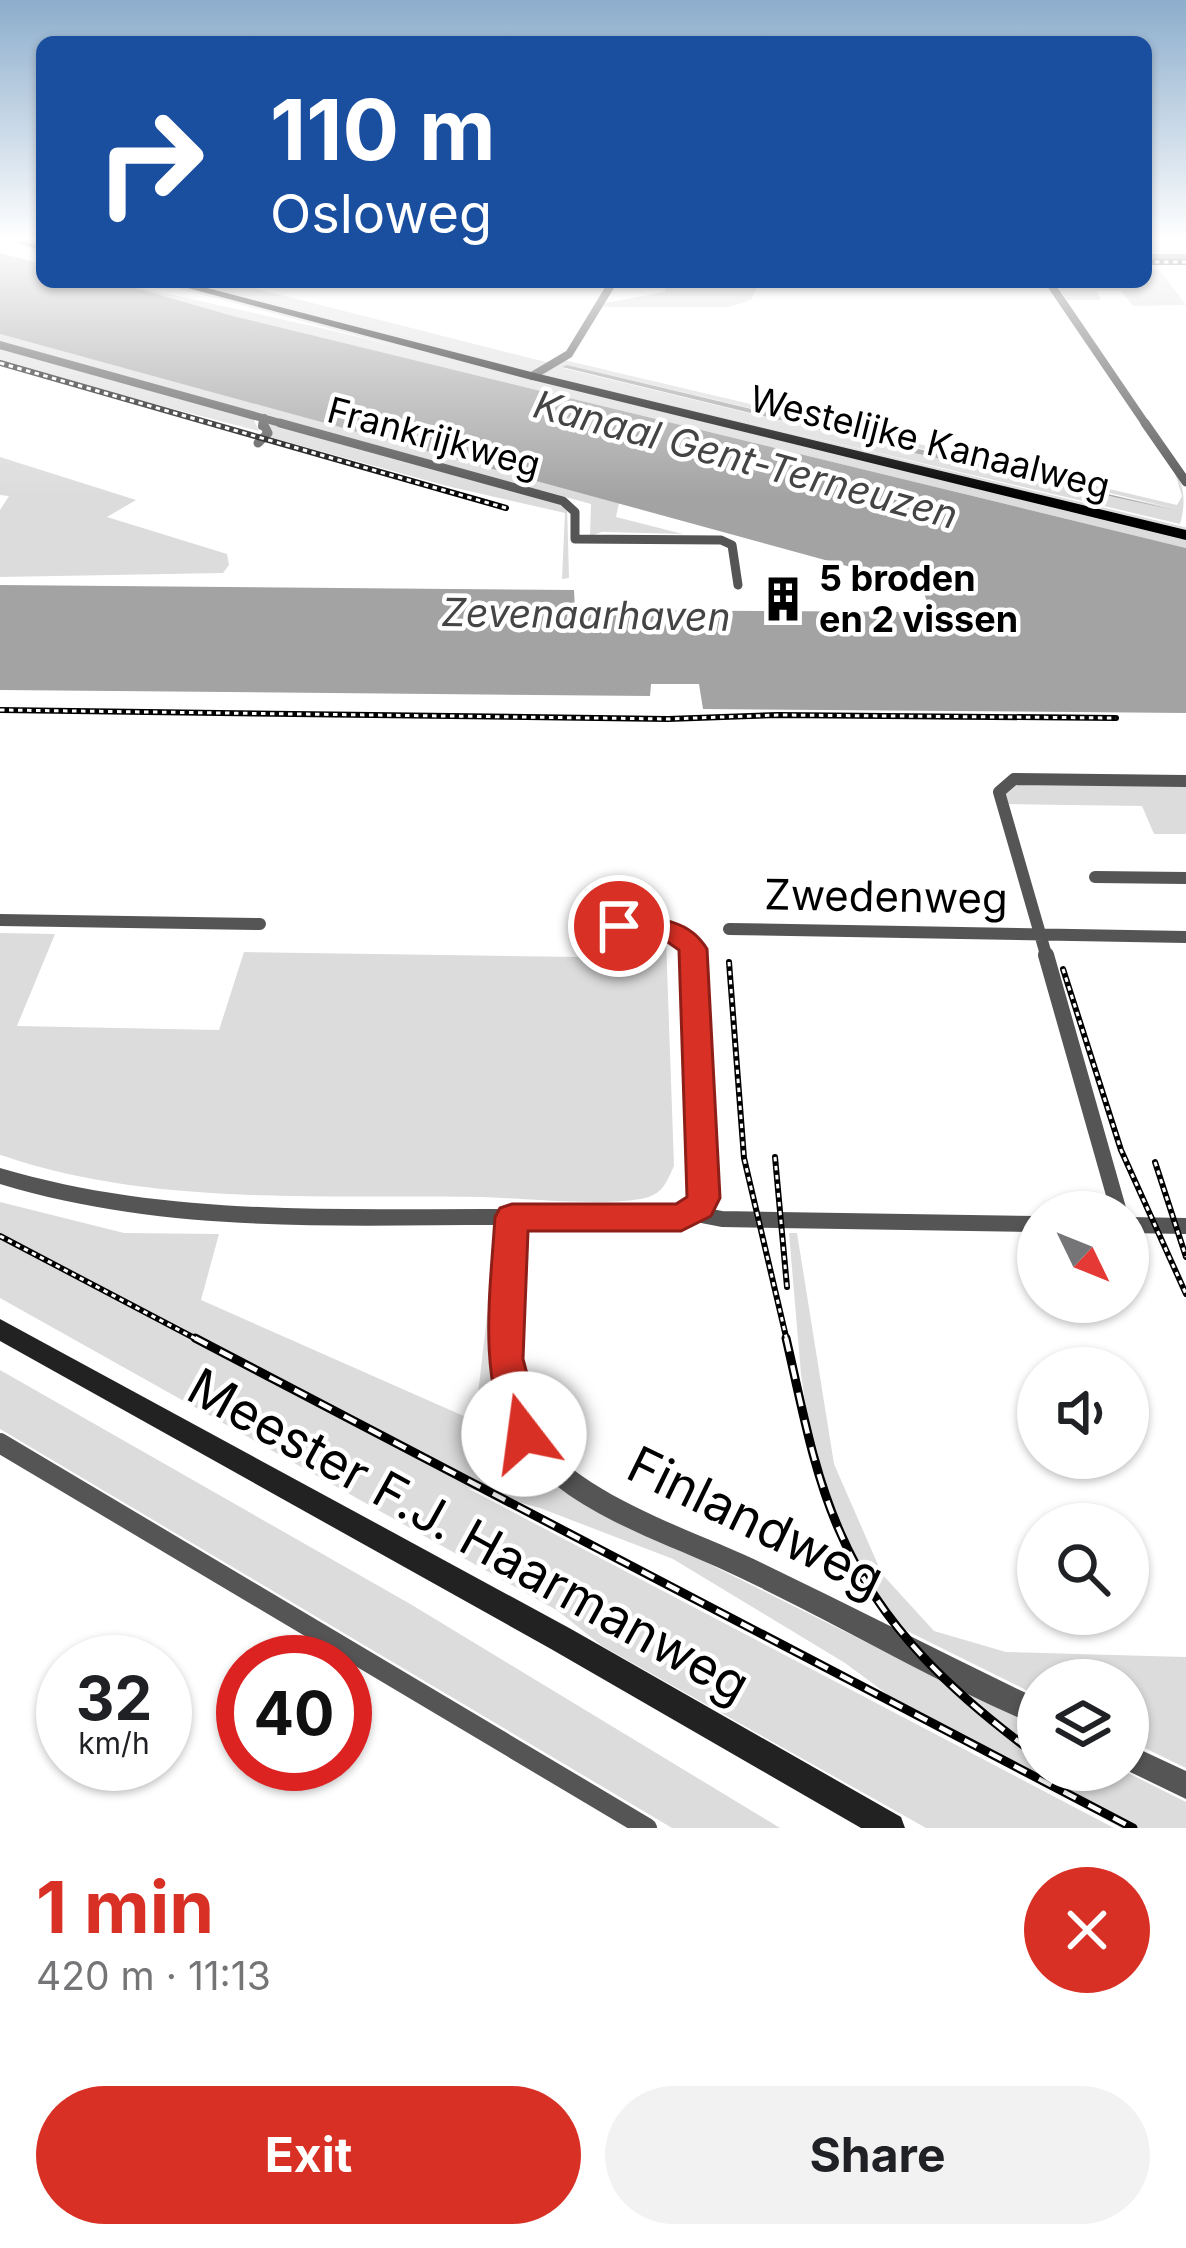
<!DOCTYPE html>
<meta charset="utf-8">
<style>
:root{--surface:#fff;--page:#f2f2f2;--text:#202124;--muted:#757577;--accent:#d93025}
body{margin:0;font-family:Inter,sans-serif;background:var(--page);color:var(--text);height:100vh;display:flex;flex-direction:column;font-size:45px;white-space:nowrap}
*{box-sizing:border-box;margin:0}
p{font-size:39px;color:var(--muted)}
.icon{flex:none;width:66px;height:66px;fill:none;stroke:currentColor;stroke-width:2;stroke-linecap:round;stroke-linejoin:round}
.map{position:relative;height:1828px;overflow:hidden}
.sheet{display:flex;flex-direction:column;background:var(--surface);flex:1}
.sheet>*{flex:none}
.hud{position:absolute;left:36px;top:36px;width:1116px;height:252px;border-radius:18px;box-shadow:0 3px 9px #0004;background:#1a4fa0;color:#fff;overflow:hidden}
.needle{width:78px;rotate:133deg}
.buttons{position:absolute;left:1017px;top:1191px;display:grid;gap:24px}
.buttons a{display:grid;place-items:center;width:132px;height:132px;border-radius:50%;background:var(--surface);box-shadow:0 3px 9px #0004;font-size:60px}
.speed{position:absolute;left:36px;top:1635px;display:flex;gap:24px;font-size:60px;font-weight:700;text-align:center}
.speed>*{display:grid;place-content:center;width:156px;height:156px;border-radius:50%;background:var(--surface);box-shadow:0 3px 9px #0004;line-height:1}
.speed small{font-size:30px;font-weight:400}
.speed .limit{border:18px solid #d22;background:#fff;color:#111}
.pin{position:absolute;display:grid;place-items:center;width:102px;height:102px;color:#fff;margin:-51px;border:6px solid #fff;border-radius:50%;box-shadow:0 3px 12px #0007}
.me{position:absolute;width:132px;margin:-66px;rotate:345deg;stroke-linejoin:round;filter:drop-shadow(0 0 9px #0008)}
.turn{display:flex;align-items:center;gap:42px;height:252px;padding:0 36px;font-size:54px}
.turn .icon{width:156px;height:156px;stroke-width:2.5}
.turn b{display:block;font-size:84px;line-height:102px}
.round{display:grid;place-items:center;flex:none;width:126px;height:126px;border-radius:63px;background:var(--page)}
.head{display:flex;align-items:center;justify-content:space-between;height:204px;padding:0 36px}
h1{font-size:72px;font-weight:700;line-height:90px;color:var(--accent)}
.button{display:flex;gap:24px;margin-top:auto;padding:24px 36px}
.button a{flex:1;height:138px;border-radius:72px;background:var(--accent);color:#fff;font-size:48px;font-weight:700;line-height:138px;text-align:center}
.button a+a{background:var(--page);color:var(--text)}
.map>svg:first-child{display:block}
.green{fill:#dcdcdc;fill-rule:evenodd}
.water{fill:#a3a3a3}
.lines{fill:none;stroke-linecap:round;stroke-linejoin:round}
.primary-casing{stroke:#dbdbdb;stroke-width:5}
.minor-far4{stroke:#555;stroke-width:8}
.minor-far3{stroke:#555;stroke-width:9}
.minor-far2{stroke:#555;stroke-width:12}
.minor-far1{stroke:#555;stroke-width:16}
.minor{stroke:#555;stroke-width:20}
.tertiary{fill:#555;fill-rule:evenodd}
.secondary{fill:#222;fill-rule:evenodd}
.primary{fill:#000;fill-rule:evenodd}
.rail-far1-casing{stroke:#000;stroke-width:6}
.rail-casing{stroke:#000;stroke-width:9}
.rail-far1{stroke:#fff;stroke-width:3;stroke-dasharray:4.5;stroke-linecap:butt}
.rail{stroke:#fff;stroke-width:4.5;stroke-dasharray:14;stroke-linecap:butt}
.route{fill:#d93025;stroke:#8d1f18;stroke-width:3}
.labels{text-anchor:middle;dominant-baseline:central;stroke-width:9;stroke-linejoin:round;paint-order:stroke}
.far-street-label{font-size:36px;fill:#000;stroke:#fff}
.far-poi-label{font-size:36px;font-weight:bold;fill:#000;stroke:#fff;text-anchor:start}
.far-water-label{font-size:39px;font-style:italic;fill:#444;stroke:#fff}
.street-label{font-size:42px;fill:#000;stroke:#fff}
.near-street-label{font-size:51px;fill:#000;stroke:#fff}
</style>
<div class="map">
<svg width="1186" height="1828" viewBox="0 0 1186 1828">
<rect width="100%" height="100%" fill="#fff"/>
<!-- green -->
<path class="green" d="M 1146,269 L 1160,270 L 1186,305 L 1133,306 L 1121,291 L 1097,291 L 1101,300 L 1067,300 L 1055,282 L 1146,282 Z
M 115,282 L 334,331 L 1186,541 L 1186,548 L 233,316 Z
M 189,282 L 229,282 L 550,363 L 536,371 Z
M 667,282 L 722,282 L 715,289 L 732,282 L 759,282 L 751,300 L 729,307 L 603,307 L 605,303 L 665,292 Z
M 0,334 L 619,503 L 616,517 L 683,534 L 602,532 L 590,536 L 591,504 L 0,342 Z
M 0,346 L 252,416 L 259,431 L 0,364 Z
M 564,360 L 1177,505 L 1182,496 L 1173,467 C 1185,485 1186,504 1180,524 L 540,373 ZM 567,365 L 1173,508 L 914,453 L 563,368 Z
M 269,422 L 567,506 L 569,578 L 562,579 L 565,513 L 447,486 L 269,437 Z
M 0,457 L 136,500 L 107,517 L 227,554 L 229,565 L 223,573 L 0,577 L 0,510 L 9,496 L 0,495 Z
M 1011,783 L 1186,785 L 1186,834 L 1154,834 L 1142,806 L 1005,804 L 1002,790 Z
M 0,933 L 55,934 L 17,1026 L 219,1030 L 244,952 L 580,957 L 597,955 L 616,943 L 616,937 L 666,939 L 674,1166 C 667,1181 663,1194 645,1198 C 609,1207 521,1198 480,1197 C 324,1194 153,1207 4,1156 L 0,1155 Z
M 0,1202 L 124,1233 L 219,1234 L 201,1300 L 475,1421 L 487,1315 L 494,1315 L 497,1395 L 513,1432 L 627,1523 L 1038,1728 L 1038,1770 L 1122,1770 L 1186,1802 L 1186,1828 L 1121,1828 L 899,1703 L 845,1663 L 673,1559 L 540,1508 L 467,1488 L 1114,1828 L 926,1828 L 602,1646 L 558,1611 L 0,1298 Z
M 789,1233 L 797,1233 L 834,1464 L 882,1574 L 934,1631 L 1006,1652 L 1186,1657 L 1186,1768 L 1128,1740 L 1128,1680 L 1038,1680 L 1038,1696 L 893,1624 L 872,1596 L 838,1530 L 814,1463 L 801,1374 Z
M 0,1370 L 412,1605 L 780,1828 L 672,1828 L 0,1429 Z"/>
<!-- water -->
<path class="water" d="M 0,253 L 42,264 L 42,282 L 115,282 L 233,316 L 1186,548 L 1186,713 L 703,709 L 699,684 L 651,684 L 650,696 L 0,690 L 0,585 L 574,590 L 575,610 L 931,612 L 922,588 L 909,583 L 0,334 Z
M 567,365 L 1174,510 L 914,453 L 562,367 Z"/>
<g class="lines">
<!-- primary casing -->
<g class="primary-casing">
<path id="primary" d="M 18,241 L 42,244 L 42,251 L 19,243 Z
M 165,282 L 184,282 L 535,373 L 1186,530 L 1186,540 L 528,379 Z"/>
</g>
<!-- minor-far4 -->
<path class="minor-far4" d="M 1146,258 L 1186,258
M 1049,282 L 1147,426
M 0,345 L 291,426
M 532,376 L 569,354 L 613,282
M 262,426 L 264,418"/>
<!-- minor-far3 -->
<path class="minor-far3" d="M 280,423 L 563,501 L 575,512 L 575,539 L 721,540 L 732,545 L 738,585
M 1145,423 L 1186,482
M 258,443 L 268,433 L 263,423"/>
<!-- minor-far2 -->
<path class="minor-far2" d="M 1095,877 L 1186,878
M 0,920 L 260,924
M 586,927 C 624,925 664,920 693,949 L 693,958
M 729,929 L 1186,937
M 1047,958 L 999,792 L 1014,779 L 1186,781"/>
<!-- minor-far1 -->
<path class="minor-far1" d="M 1046,955 L 1119,1212
M 691,1213 L 722,1219 L 1038,1224
M 512,1217 L 681,1218 L 704,1198 L 693,955
M 1128,1225 L 1186,1226"/>
<!-- minor -->
<path class="minor" d="M 0,1443 L 647,1828"/>
<!-- tertiary -->
<path class="tertiary" d="M 0,1168 C 169,1218 338,1208 512,1209 L 519,1211 L 522,1217 C 519,1273 505,1377 533,1426 C 571,1494 698,1531 766,1565 C 857,1609 947,1655 1038,1699 L 1038,1726 C 956,1692 878,1647 799,1607 C 772,1593 745,1580 717,1567 C 653,1538 554,1506 517,1442 C 480,1380 497,1293 501,1225 C 330,1225 166,1234 0,1184 Z
M 1128,1744 L 1186,1771 L 1186,1799 L 1126,1770 L 1128,1770 Z"/>
<!-- secondary -->
<path class="secondary" d="M 0,1319 L 571,1629 L 901,1817 L 905,1828 L 861,1828 L 551,1649 L 0,1341 Z"/>
<!-- primary -->
<use href="#primary" class="primary"/>
<!-- rail-far1 casing -->
<g class="rail-far1-casing">
<path id="rail-far1" d="M 1146,262 L 1186,262
M 0,363 L 506,508
M 0,710 L 668,719 L 778,715 L 1116,718
M 729,962 L 744,1158 L 787,1341
M 1063,969 L 1121,1150 L 1186,1294
M 775,1157 L 787,1287
M 1155,1162 L 1186,1257
M 0,1236 L 200,1341"/>
</g>
<!-- rail casing -->
<g class="rail-casing">
<path id="rail" d="M 195,1338 L 1133,1828
M 786,1338 C 801,1402 813,1472 840,1532 C 881,1628 956,1696 1038,1756"/>
</g>
<!-- rail-far1 -->
<use href="#rail-far1" class="rail-far1"/>
<!-- rail -->
<use href="#rail" class="rail"/>
</g>
<!-- sky -->
<linearGradient id="sky" x2="0" y2="1"><stop stop-color="#8cadcc"/><stop offset="0.48" stop-color="#fff"/><stop offset="1" stop-color="#fff" stop-opacity="0"/></linearGradient>
<rect width="1186" height="497" fill="url(#sky)"/>
<!-- route -->
<path class="route" d="M 619,917 C 654,919 687,916 707,949 L 720,1198 L 711,1216 L 681,1231 L 528,1231 L 523,1359 L 543,1434 L 538,1447 L 524,1452 L 511,1447 C 478,1373 490,1296 495,1217 L 500,1208 L 512,1204 L 676,1204 L 687,1197 L 679,950 L 662,938 L 609,933 L 605,926 L 609,920 Z"/>
<!-- icons -->
<defs>
<g id="building-bare" transform="scale(3.6)"><path d="M-4-6H4V6H1V3H-1V6H-4ZM-2.5-4.3h1.7v1.8h-1.7ZM.8-4.3h1.7v1.8H.8ZM-2.5-1h1.7V.8h-1.7ZM.8-1h1.7V.8H.8Z" fill="#000" stroke="#fff" stroke-width="2.5" paint-order="stroke"/></g>
</defs>
<g fill-rule="evenodd">
<use href="#building-bare" x="783" y="599"/>
</g>
<g class="labels">
<!-- far-street labels -->
<g class="far-street-label">
<text transform="translate(434 437) rotate(15)">Frankrijkweg</text>
<text transform="translate(930 442) rotate(14)">Westelijke Kanaalweg</text>
</g>
<!-- far-poi labels -->
<g class="far-poi-label">
<text x="819" y="578">5 broden<tspan x="819" dy="41">en 2 vissen</tspan></text>
</g>
<!-- far-water labels -->
<g class="far-water-label">
<text transform="translate(746 459) rotate(15)">Kanaal Gent-Terneuzen</text>
<text transform="translate(586 614) rotate(1)">Zevenaarhaven</text>
</g>
<!-- street labels -->
<g class="street-label">
<text transform="translate(886 896) rotate(1)">Zwedenweg</text>
</g>
<!-- near-street labels -->
<g class="near-street-label">
<text transform="translate(756 1521) rotate(26)">Finlandweg</text>
<text transform="translate(469 1535) rotate(29)">Meester F.J. Haarmanweg</text>
</g>
</g>
</svg>
<div class="buttons">
<a><svg class="needle" viewBox="-14 -14 28 28"><path d="M0-13l5 13h-10z" fill="#e53935"/><path d="M0 13l5-13h-10z" fill="#757577"/></svg></a>
<a><svg class="icon" aria-label="sound" viewBox="0 0 24 24"><path d="M4 9h4l5-4v14l-5-4H4zM17 9q2 3 0 6"/></svg></a>
<a><svg class="icon" aria-label="search" viewBox="0 0 24 24"><circle cx="10" cy="10" r="6"/><path d="M15 15l6 6"/></svg></a>
<a><svg class="icon" aria-label="layers" viewBox="0 0 24 24"><path d="M12 4l9 5-9 5-9-5zM3 14l9 5 9-5"/></svg></a>
</div>
<div class="speed"><div>32<small>km/h</small></div><div class="limit">40</div></div>
<div class="pin" style="left:619px;top:926px;background:#d93025"><svg class="icon" aria-label="arrive" viewBox="0 0 24 24"><path d="M6 21V4h12l-3 4 3 4H6"/></svg></div>
<svg class="me" style="left:524px;top:1434px" viewBox="-20 -20 40 40"><circle r="19" fill="#fff"/><path d="M0-13L10 11 0 6-10 11z" fill="#d93025"/></svg>
<div class="hud">
<div class="turn"><svg class="icon" aria-label="right" viewBox="0 0 24 24"><path d="M7 20v-9h11M14 6l5 5-5 5"/></svg><div><b>110 m</b>Osloweg</div></div>
</div>
</div>
<section class="sheet">
<div class="head"><div><h1>1 min</h1><p>420 m · 11:13</p></div><a class="round" style="background:#d93025;color:#fff"><svg class="icon" aria-label="close" viewBox="0 0 24 24"><path d="M6 6l12 12M18 6L6 18"/></svg></a></div>
<div class="button"><a>Exit</a><a>Share</a></div>
</section>
